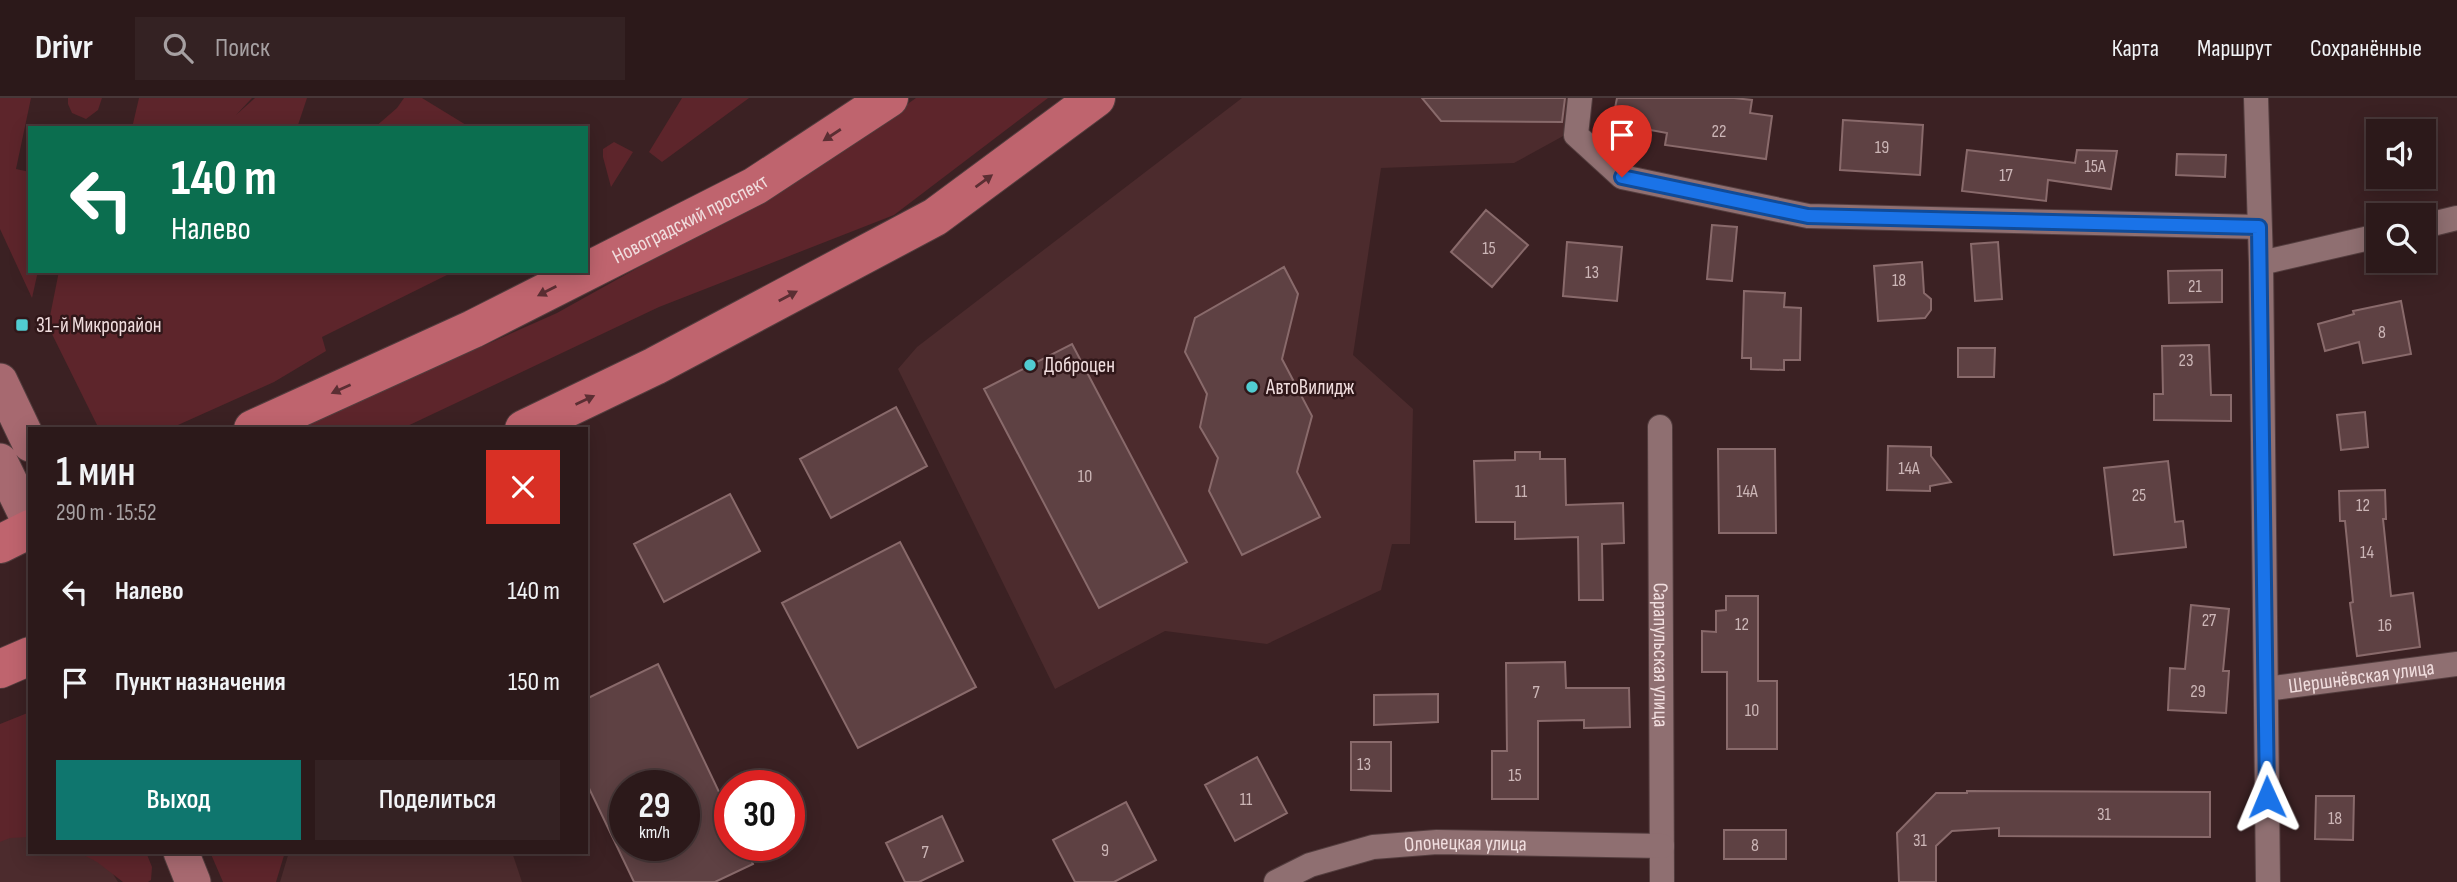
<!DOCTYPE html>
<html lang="ru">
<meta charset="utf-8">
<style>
:root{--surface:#2c191a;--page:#342223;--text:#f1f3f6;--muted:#a6a0a2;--line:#483839;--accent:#0f766e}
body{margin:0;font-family:"Sofia Sans Condensed",sans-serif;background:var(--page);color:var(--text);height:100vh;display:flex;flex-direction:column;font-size:26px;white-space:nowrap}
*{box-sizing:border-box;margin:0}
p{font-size:23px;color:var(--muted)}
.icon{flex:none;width:38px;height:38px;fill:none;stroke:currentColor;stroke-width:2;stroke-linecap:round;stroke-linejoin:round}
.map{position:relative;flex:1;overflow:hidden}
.panel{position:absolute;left:28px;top:329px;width:560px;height:427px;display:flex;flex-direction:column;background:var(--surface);border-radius:0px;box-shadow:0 4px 18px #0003,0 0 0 2px var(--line)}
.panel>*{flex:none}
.hud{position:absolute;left:28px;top:28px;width:560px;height:147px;border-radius:0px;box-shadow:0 4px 18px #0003,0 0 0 2px var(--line);background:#0b6e4f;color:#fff;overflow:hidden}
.buttons{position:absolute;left:2366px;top:21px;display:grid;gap:14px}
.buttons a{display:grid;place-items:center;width:70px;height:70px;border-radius:0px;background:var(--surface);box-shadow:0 4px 18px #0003,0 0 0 2px var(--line);font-size:35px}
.speed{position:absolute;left:609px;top:672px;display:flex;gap:14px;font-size:35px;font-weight:700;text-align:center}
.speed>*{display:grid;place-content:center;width:91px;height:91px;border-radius:50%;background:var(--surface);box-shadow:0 4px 18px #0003,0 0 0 2px var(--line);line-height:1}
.speed small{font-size:18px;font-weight:400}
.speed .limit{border:10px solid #d22;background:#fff;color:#111}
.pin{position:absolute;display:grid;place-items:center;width:60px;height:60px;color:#fff;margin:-72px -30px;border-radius:50% 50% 50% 0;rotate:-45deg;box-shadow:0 0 7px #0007}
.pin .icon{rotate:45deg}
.me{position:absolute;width:77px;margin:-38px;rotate:359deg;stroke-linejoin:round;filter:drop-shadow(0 0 5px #0008)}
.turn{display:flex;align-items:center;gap:24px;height:147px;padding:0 28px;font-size:32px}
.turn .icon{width:91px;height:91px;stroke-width:2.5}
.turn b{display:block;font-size:49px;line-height:60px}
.round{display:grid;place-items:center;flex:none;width:74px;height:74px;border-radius:0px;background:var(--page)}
.head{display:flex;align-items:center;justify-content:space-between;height:119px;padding:0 28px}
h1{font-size:42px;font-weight:600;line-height:52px}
.action{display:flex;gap:14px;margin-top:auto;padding:14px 28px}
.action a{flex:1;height:80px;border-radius:0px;background:var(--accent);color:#fff;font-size:28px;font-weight:600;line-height:80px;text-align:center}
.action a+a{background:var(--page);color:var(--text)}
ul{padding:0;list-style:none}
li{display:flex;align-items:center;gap:21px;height:91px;padding:0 28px}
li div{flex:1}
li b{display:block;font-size:26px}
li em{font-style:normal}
header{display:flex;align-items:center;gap:42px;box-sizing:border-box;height:98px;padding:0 35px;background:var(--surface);border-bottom:2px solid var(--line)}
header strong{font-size:33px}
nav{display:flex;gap:38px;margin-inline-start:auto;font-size:24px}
.search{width:490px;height:63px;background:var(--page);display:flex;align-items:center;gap:18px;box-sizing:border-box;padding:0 24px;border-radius:0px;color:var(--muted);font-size:26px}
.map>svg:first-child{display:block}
.built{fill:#4c2b2d}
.green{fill:#5d252b}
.building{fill:#5e4143;stroke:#896a6b;stroke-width:2;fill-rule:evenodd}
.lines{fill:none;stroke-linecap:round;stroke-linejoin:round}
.street-casing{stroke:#533d3e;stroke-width:26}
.secondary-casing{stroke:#533d3e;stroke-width:37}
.primary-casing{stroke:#533d3e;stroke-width:40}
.street{stroke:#8f6f71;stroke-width:24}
.secondary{stroke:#a76970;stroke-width:35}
.primary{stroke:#bf646e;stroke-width:38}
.oneway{fill:#5b2e33}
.route-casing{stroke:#114b97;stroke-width:18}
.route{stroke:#1a73e8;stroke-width:12}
.poi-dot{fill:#51ccd1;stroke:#301719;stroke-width:2.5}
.labels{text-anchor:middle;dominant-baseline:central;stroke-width:5;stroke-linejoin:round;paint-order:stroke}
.number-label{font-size:18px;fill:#ccb6b7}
.street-label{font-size:21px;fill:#f0ddde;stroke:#301719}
.poi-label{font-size:21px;fill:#f0ddde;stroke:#301719;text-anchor:start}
</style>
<header>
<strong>Drivr</strong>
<div class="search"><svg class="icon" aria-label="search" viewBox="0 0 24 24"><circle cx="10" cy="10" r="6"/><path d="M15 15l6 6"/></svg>Поиск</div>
<nav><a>Карта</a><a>Маршрут</a><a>Сохранённые</a></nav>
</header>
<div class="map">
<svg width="2457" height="784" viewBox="0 0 2457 784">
<rect width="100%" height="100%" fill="#3b2123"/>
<!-- built -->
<path class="built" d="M 1242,0 L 1569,0 L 1565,37 L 1514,65 L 1381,70 L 1353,257 L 1413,311 L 1410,446 L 1392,446 L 1381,492 L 1267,546 L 1165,533 L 1055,591 L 898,271 L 917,249 Z
M 30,717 L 30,754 L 99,754 L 118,784 L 0,784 L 0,731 Z
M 289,754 L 512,754 L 522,784 L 280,784 Z"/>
<!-- green -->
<path class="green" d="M 0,0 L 31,0 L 16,71 L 30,74 L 30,173 L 38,173 L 32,200 L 0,131 Z
M 68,0 L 102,0 L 98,12 L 86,21 L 72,15 L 68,6 Z
M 139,0 L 252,0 L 236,17 L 255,0 L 307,0 L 297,30 L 132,30 Z
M 404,0 L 422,0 L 471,30 L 374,30 L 397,10 Z
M 682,0 L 749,0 L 662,64 L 649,54 Z
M 916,0 L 1048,0 L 894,117 L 659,209 L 401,331 L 297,331 L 557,215 L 686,143 L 850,47 Z
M 614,44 L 633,54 L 611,89 L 603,59 L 603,51 Z
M 59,173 L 455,173 L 322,239 L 326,253 L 274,284 L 169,331 L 99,331 L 48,228 Z
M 30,614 L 30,739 L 10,740 L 0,744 L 0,626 Z
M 78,754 L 146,754 L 152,769 L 151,782 L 148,784 L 123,784 L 97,764 Z
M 210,754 L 285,754 L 276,784 L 223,784 Z"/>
<!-- building -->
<path class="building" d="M 1422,0 L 1565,0 L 1562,24 L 1441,23 Z
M 1617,0 L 1734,0 L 1752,2 L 1750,15 L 1772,18 L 1766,61 L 1665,47 L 1667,35 L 1612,25 Z
M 1843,22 L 1923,27 L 1920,77 L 1840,72 Z
M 1967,52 L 2075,65 L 2077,52 L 2117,53 L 2111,91 L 2048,82 L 2046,103 L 1962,93 Z
M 2177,56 L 2226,57 L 2225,79 L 2176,77 Z
M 1486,112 L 1528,147 L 1492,189 L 1451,154 Z
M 1712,127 L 1737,129 L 1732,183 L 1707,181 Z
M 1567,144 L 1622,149 L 1617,203 L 1563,198 Z
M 1998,144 L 2002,201 L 1975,203 L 1971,146 Z
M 1922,164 L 1924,195 L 1931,201 L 1931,212 L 1925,220 L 1878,223 L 1874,168 Z
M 1284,169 L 1298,196 L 1282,261 L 1312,318 L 1297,374 L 1320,419 L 1242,457 L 1209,393 L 1218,360 L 1200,329 L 1207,296 L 1185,254 L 1195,220 Z
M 2222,172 L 2222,204 L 2169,205 L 2168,173 Z
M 1744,193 L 1785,195 L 1784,209 L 1801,210 L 1800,262 L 1784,262 L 1784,272 L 1751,271 L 1751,260 L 1742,260 Z
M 2401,203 L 2411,256 L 2363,265 L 2359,244 L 2325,253 L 2318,226 L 2354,216 L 2353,213 Z
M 1072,246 L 1187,464 L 1099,510 L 984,291 Z
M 2209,247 L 2211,297 L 2231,297 L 2231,323 L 2154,322 L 2154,296 L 2163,296 L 2162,248 Z
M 1958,250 L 1995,250 L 1994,279 L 1958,279 Z
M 896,309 L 927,368 L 831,420 L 800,361 Z
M 2365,314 L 2368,349 L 2341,352 L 2337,317 Z
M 1888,348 L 1931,349 L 1931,358 L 1951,384 L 1930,388 L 1930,393 L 1887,392 Z
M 1718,351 L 1775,351 L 1776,435 L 1719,435 Z
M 1515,354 L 1540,354 L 1540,361 L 1565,361 L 1566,407 L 1623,405 L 1624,445 L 1602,446 L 1603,502 L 1579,502 L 1578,439 L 1515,441 L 1515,424 L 1476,424 L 1474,363 L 1515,362 Z
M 2168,363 L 2175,424 L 2183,423 L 2186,449 L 2114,457 L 2104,370 Z
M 2385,392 L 2386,421 L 2383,421 L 2391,498 L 2413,495 L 2420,549 L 2357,558 L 2350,505 L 2353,504 L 2345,423 L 2340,423 L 2339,393 Z
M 730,396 L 760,453 L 664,504 L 634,446 Z
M 900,444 L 976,589 L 858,650 L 782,505 Z
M 1726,498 L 1758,498 L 1758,583 L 1777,583 L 1777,651 L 1727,651 L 1727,574 L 1702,574 L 1702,533 L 1716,534 L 1716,513 L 1726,512 Z
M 2191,507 L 2229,511 L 2223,573 L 2229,573 L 2226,615 L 2168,612 L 2170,570 L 2185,571 Z
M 1565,564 L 1566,590 L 1629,590 L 1630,629 L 1584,630 L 1584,622 L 1538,623 L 1538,701 L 1492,701 L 1492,653 L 1507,653 L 1506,565 Z
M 658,566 L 730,717 L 730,747 L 744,747 L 753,766 L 715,784 L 634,784 L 586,684 L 586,601 ZM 625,688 L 684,688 L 684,747 L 625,747 Z
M 1438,596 L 1438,624 L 1374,627 L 1374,597 Z
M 1351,644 L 1391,644 L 1391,693 L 1351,692 Z
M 1257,659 L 1287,715 L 1235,743 L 1205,687 Z
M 1967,693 L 2210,694 L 2210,739 L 1999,738 L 1999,730 L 1952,733 L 1936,748 L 1936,784 L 1899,784 L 1897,735 L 1936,695 L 1967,695 Z
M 2316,698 L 2354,698 L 2353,742 L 2315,741 Z
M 1126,704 L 1156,762 L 1114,784 L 1075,784 L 1053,742 Z
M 942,718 L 963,763 L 919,784 L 905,784 L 886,745 Z
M 1724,732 L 1786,732 L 1786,761 L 1724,761 Z"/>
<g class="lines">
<!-- street casing -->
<g class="street-casing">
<g id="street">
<path d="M 1580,0 L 1576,37 L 1622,79 L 1808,118 L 2259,129"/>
<path d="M 2256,0 L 2261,165 L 2268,784"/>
<path d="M 2424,128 L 2457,120"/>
<path d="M 2261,165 L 2378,138"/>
<path id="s1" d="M 1660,329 L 1662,784"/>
<path id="s2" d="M 2266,591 L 2457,566"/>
<path id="s3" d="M 1276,784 L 1310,767 L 1373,749 L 1437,744 L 1662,748"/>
</g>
</g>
<!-- secondary casing -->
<g class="secondary-casing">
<path id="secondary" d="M 0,283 L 30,346
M 0,363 L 30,425
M 181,754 L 193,784"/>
</g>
<!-- primary casing -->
<g class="primary-casing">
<g id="primary">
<path id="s4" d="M 253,331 L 473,231 L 755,88 L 889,0"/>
<path d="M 524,331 L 655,268 L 935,119 L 1096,0"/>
<path d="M 0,446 L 30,431"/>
<path d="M 0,571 L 30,558"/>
</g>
</g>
<!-- street -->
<use href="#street" class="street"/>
<!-- secondary -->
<use href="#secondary" class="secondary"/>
<!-- primary -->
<use href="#primary" class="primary"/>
</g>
<!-- one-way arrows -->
<defs><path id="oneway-solid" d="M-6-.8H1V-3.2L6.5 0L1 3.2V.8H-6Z" transform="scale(1.75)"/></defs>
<g class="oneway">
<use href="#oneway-solid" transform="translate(832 37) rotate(147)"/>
<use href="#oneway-solid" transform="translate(984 83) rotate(-36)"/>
<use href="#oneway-solid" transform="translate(547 193) rotate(153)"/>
<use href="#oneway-solid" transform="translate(788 198) rotate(-28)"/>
<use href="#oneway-solid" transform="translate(341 291) rotate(156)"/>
<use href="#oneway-solid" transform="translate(585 302) rotate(-25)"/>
</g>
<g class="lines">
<!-- route casing -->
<g class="route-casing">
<path id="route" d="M 1622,79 L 1808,118 L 2259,129 L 2267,699"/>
</g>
<!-- route -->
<use href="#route" class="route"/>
</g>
<!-- markers -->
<g class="poi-dot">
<rect x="15" y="220" width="14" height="14" rx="3.5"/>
<circle cx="1030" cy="267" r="7"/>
<circle cx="1252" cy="289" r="7"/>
</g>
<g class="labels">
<!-- number labels -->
<g class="number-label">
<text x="1719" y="33">22</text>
<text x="1882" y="49">19</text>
<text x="2095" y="68">15А</text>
<text x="2006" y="77">17</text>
<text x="1489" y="150">15</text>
<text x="1592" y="174">13</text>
<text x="1899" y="182">18</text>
<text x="2195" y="188">21</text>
<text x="2382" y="234">8</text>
<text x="2186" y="262">23</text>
<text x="1909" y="370">14А</text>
<text x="1085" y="378">10</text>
<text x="1521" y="393">11</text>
<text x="1747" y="393">14А</text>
<text x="2139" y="397">25</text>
<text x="2363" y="407">12</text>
<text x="2367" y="454">14</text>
<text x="2209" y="522">27</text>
<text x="1742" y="526">12</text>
<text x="2385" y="527">16</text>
<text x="2198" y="593">29</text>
<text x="1536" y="594">7</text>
<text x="1752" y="612">10</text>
<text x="1364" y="666">13</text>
<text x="1515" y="677">15</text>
<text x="1246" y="701">11</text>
<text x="2104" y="716">31</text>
<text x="2335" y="720">18</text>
<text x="1920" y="742">31</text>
<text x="1755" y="747">8</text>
<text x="1105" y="752">9</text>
<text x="925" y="754">7</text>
</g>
<!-- street labels -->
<g class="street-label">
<text stroke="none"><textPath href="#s4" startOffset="485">Новоградский проспект</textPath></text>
<text stroke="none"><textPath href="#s1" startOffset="228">Сарапульская улица</textPath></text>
<text stroke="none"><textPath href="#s2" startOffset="96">Шершнёвская улица</textPath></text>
<text stroke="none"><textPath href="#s3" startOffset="196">Олонецкая улица</textPath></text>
</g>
<!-- poi labels -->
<g class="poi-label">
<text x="36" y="227">31-й Микрорайон</text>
<text x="1044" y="267">Доброцен</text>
<text x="1266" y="289">АвтоВилидж</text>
</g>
</g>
</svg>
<div class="buttons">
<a><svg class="icon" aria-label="sound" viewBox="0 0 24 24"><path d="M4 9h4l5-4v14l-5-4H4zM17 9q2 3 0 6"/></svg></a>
<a><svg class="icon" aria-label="search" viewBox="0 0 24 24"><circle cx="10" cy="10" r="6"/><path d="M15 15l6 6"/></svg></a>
</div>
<div class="speed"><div>29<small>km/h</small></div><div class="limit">30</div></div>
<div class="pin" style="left:1622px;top:79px;background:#d93025"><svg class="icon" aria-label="arrive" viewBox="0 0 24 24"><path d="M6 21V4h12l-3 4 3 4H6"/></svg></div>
<svg class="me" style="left:2267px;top:699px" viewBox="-20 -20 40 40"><path d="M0-17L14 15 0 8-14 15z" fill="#1a73e8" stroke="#fff" stroke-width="4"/></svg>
<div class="hud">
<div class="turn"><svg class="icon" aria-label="left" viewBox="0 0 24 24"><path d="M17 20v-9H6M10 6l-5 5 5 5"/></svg><div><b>140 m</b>Налево</div></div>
</div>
<section class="panel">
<div class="head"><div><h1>1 мин</h1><p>290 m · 15:52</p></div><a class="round" style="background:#d93025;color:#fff"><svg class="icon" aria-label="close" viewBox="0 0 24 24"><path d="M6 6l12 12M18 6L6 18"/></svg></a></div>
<ul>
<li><svg class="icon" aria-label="left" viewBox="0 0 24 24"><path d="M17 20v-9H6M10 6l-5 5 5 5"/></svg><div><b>Налево</b></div><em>140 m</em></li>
<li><svg class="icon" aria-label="arrive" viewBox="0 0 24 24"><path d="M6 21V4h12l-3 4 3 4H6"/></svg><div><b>Пункт назначения</b></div><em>150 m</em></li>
</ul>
<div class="action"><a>Выход</a><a>Поделиться</a></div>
</section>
</div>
